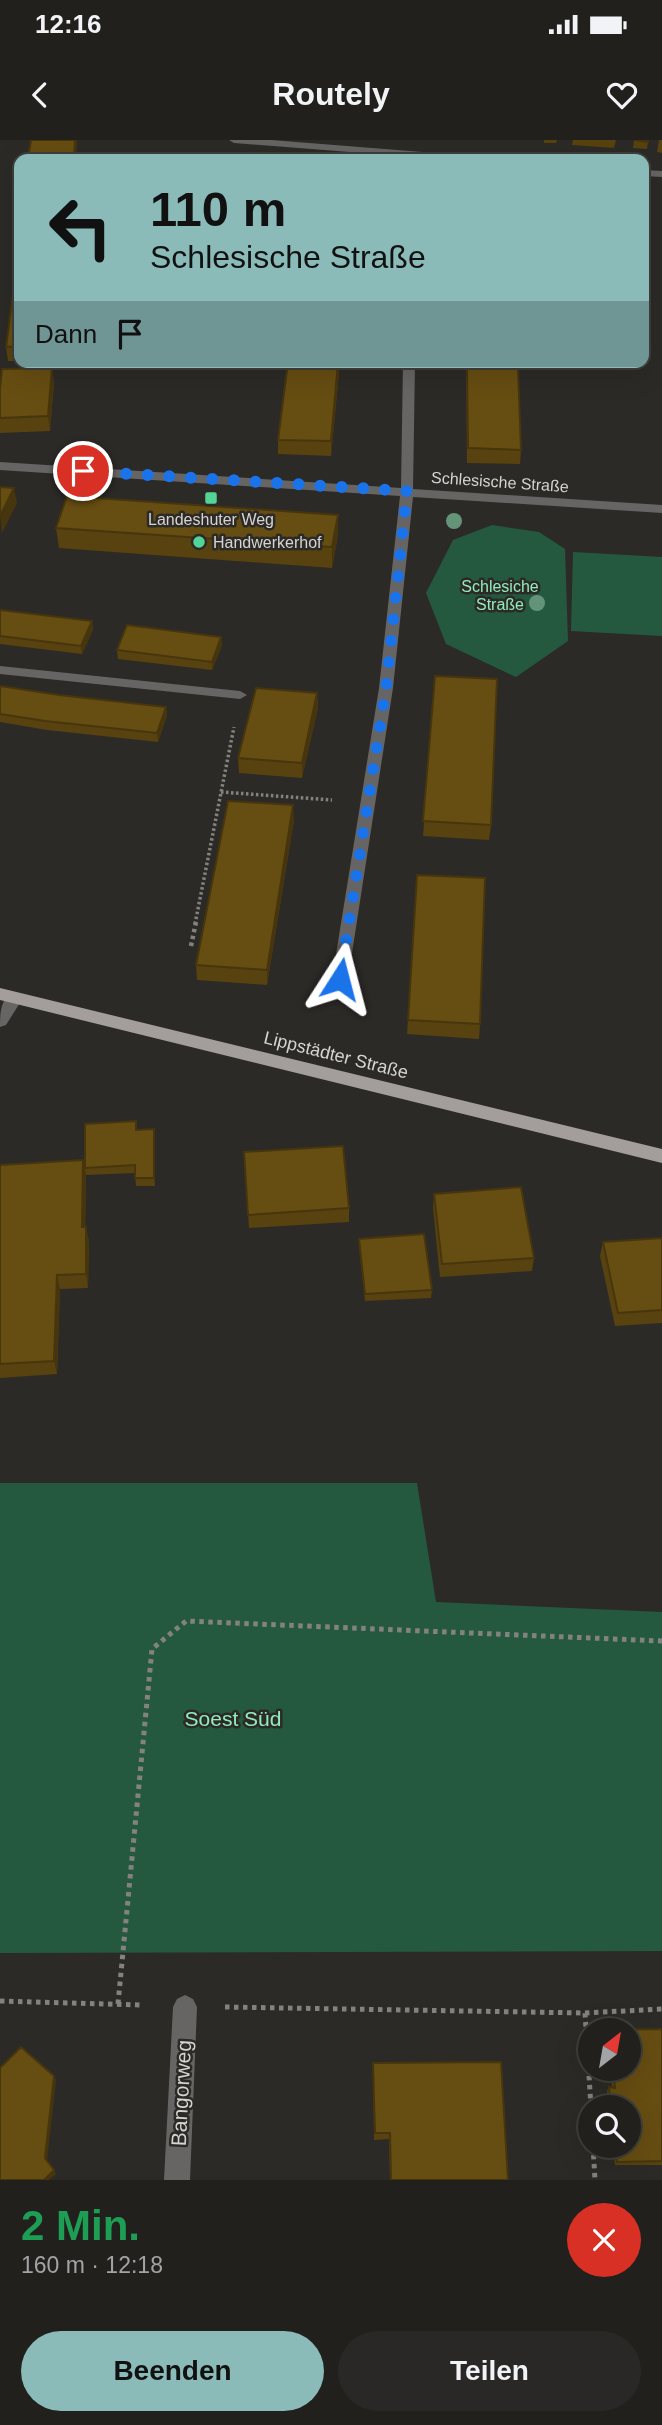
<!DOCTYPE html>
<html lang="de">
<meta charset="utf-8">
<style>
:root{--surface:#21201d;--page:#292826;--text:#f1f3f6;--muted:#a2a3a4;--line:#3e3e3b;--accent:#8bbbb9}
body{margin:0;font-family:Helvetica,sans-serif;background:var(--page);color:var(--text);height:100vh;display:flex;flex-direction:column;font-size:26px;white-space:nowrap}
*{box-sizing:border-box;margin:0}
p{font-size:23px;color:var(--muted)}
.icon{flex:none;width:38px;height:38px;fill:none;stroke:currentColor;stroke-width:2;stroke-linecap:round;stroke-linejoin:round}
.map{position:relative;height:2040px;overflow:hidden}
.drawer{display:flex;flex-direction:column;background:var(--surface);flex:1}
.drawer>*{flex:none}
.top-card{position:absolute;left:14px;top:14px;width:635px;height:214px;border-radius:14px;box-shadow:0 7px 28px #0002,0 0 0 2px var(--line);background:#8bbbb9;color:#111;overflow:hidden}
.needle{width:46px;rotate:31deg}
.buttons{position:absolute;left:578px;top:1878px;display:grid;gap:14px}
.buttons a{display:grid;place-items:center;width:63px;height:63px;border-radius:50%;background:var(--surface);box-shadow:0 7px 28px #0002,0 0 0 2px var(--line);font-size:35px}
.pin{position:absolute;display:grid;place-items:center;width:60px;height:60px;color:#fff;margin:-30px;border:4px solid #fff;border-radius:50%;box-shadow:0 2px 7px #0007}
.me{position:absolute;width:77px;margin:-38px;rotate:9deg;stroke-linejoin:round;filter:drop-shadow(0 0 5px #0008)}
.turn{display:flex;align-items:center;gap:24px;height:147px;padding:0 21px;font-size:32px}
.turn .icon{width:91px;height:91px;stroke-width:2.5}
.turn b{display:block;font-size:49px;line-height:60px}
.then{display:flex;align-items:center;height:66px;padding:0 21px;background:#0003;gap:14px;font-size:26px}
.round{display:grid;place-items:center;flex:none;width:74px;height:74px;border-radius:37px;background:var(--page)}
.summary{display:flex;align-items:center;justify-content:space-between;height:119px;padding:0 21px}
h1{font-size:42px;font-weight:700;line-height:52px;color:#1e9e55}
.primary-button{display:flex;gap:14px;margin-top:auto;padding:14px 21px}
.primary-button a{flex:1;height:80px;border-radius:42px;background:var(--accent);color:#111;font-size:28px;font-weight:700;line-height:80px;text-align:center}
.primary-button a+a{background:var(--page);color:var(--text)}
.status{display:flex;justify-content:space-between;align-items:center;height:49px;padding:0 35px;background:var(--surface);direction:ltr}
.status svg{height:19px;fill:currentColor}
header{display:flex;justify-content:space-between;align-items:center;height:91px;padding:0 21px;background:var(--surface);font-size:32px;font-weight:700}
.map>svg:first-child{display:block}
.green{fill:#245940}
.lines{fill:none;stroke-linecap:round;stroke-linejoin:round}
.path-far2{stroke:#84827f;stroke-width:3.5;stroke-dasharray:2.5 2.5;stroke-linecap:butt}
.path-far1{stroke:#84827f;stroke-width:4.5;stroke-dasharray:3.5 3.5;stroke-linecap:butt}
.path{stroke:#84827f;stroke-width:5;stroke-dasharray:4.5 4.5;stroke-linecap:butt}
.minor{fill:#676564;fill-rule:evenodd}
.major{fill:#a39e9c;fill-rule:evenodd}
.tree{fill:#63947a}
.wall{fill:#58420f}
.shaded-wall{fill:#47360d}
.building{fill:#664d12;stroke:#47360d;stroke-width:2}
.route{stroke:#1a73e8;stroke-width:12;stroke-dasharray:0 21.6}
.poi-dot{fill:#54d396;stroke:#2c2a27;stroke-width:2.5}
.labels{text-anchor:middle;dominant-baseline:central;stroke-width:5;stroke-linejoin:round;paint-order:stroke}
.far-street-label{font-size:16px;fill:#d6d4d2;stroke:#2c2a27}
.far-poi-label{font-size:16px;fill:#d6d4d2;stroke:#2c2a27}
.far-park-label{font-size:16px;fill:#90ebbd;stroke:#2c2a27}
.street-label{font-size:18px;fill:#d6d4d2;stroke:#2c2a27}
.near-park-label{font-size:21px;fill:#90ebbd;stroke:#2c2a27}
.near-street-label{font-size:21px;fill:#d6d4d2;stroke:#2c2a27}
</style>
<div class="status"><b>12:16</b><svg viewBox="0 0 49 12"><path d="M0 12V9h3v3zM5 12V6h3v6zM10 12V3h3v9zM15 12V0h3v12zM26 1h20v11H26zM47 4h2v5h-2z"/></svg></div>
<header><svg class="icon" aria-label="back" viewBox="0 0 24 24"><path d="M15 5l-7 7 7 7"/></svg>Routely<svg class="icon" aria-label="heart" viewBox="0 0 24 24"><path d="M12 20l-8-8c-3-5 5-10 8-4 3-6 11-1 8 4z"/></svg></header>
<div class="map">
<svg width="662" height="2040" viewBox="0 0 662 2040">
<rect width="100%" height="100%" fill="#2c2a27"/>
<!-- green -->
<path class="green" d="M 492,385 L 539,392 L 565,409 L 568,501 L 516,537 L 446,504 L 426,453 L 453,400 Z
M 573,412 L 662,417 L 662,496 L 571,491 Z
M 0,1343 L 417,1343 L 436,1462 L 662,1472 L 662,1811 L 0,1813 Z"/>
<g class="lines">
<!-- path-far2 -->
<path class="path-far2" d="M 221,652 L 332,660
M 195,784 L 234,587"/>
<!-- path-far1 -->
<path class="path-far1" d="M 191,806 L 196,782"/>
<!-- path -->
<path class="path" d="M 0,1861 L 143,1865
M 118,1864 L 152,1509 L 186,1481 L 662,1501
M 225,1867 L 585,1873 L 662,1869
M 585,1873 L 591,1967
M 593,2006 L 595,2040"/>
<!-- minor -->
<path class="minor" d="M 229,0 L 271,0 L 473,16 L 478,19 L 439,19 L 234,3 Z
M 644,30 L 662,31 L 662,37 L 644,36 Z
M 403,222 L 415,222 L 413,349 L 662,365 L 662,373 L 413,357 L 393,548 L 348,839 L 340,845 L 332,839 L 379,548 L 400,356 L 0,330 L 0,322 L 401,348 Z
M 0,526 L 240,551 L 247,555 L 240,559 L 0,534 Z
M 15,852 L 23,858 L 6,885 L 0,887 C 0,874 0,857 15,852 Z
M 185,1855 L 193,1859 L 197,1867 L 190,2040 L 164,2040 L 173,1867 L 177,1859 Z"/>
<!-- major -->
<path class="major" d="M 0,848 L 662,1009 L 662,1023 L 0,860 Z"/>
</g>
<!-- trees -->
<g class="tree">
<circle cx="454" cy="381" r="8"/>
<circle cx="537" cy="463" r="8"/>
</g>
<!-- wall -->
<path class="wall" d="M 544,0 L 557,0 L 556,3 L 544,3 Z
M 573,0 L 616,0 L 614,8 L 572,5 Z
M 634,0 L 648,2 L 647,9 L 633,8 Z
M 659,0 L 662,0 L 662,13 L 657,12 Z
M 19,109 L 19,221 L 8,221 L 6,207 Z
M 340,222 L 331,316 L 278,314 L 278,300 Z
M 467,227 L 521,310 L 520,324 L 467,323 L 466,242 Z
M 54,242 L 50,291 L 0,293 L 0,249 Z
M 56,388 L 338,395 L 332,428 L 59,408 Z
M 0,470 L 92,481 L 93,490 L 82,514 L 0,504 Z
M 221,497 L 222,505 L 212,530 L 118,519 L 117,510 Z
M 435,536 L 491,685 L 489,700 L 423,696 Z
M 0,546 L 59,555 L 166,567 L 167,575 L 158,602 L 47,590 L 0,582 Z
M 317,553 L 318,568 L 302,638 L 239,633 L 238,618 Z
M 294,680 L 267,845 L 197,840 L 196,825 Z
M 408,880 L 480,884 L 479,899 L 407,894 Z
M 137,990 L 155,997 L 155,1046 L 136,1046 L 135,1033 L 86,1035 L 85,1087 L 89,1101 L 88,1148 L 60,1149 L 57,1234 L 0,1238 L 0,1025 L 85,1027 Z
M 244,1012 L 349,1068 L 349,1082 L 249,1088 Z
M 434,1054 L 534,1118 L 532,1131 L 440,1137 L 433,1068 Z
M 662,1098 L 662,1183 L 615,1186 L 600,1116 L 603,1102 Z
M 359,1099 L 432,1150 L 431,1158 L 365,1161 L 359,1107 Z
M 662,1889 L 662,2025 L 615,2025 L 613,2006 L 628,2006 L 628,1967 L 609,1967 L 607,1951 L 609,1947 L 612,1947 L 610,1928 L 628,1928 Z
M 373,1923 L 508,2040 L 390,2040 L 389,1999 L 374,2000 Z"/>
<!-- shaded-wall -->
<path class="shaded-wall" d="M 75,0 L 77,0 L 77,3 L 76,19 L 74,19 Z
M 338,222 L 340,222 L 331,316 L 331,301 Z
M 52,228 L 54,242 L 50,291 L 48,276 Z
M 14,348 L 17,363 L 2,393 L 0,376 Z
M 338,375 L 338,395 L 332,428 L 332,407 Z
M 92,481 L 93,490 L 82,514 L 81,506 Z
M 221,497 L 222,505 L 212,530 L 212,522 Z
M 317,553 L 318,568 L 302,638 L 302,623 Z
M 166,567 L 167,575 L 158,602 L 157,593 Z
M 293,665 L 294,680 L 267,845 L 267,830 Z
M 154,989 L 155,997 L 155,1046 L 154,1038 Z
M 83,1020 L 86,1035 L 85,1101 L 82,1087 Z
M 86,1087 L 89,1101 L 88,1148 L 86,1134 Z
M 57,1135 L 60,1149 L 57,1234 L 54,1221 Z
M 54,1936 L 56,1940 L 47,2021 L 45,2018 Z
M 54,2030 L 56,2034 L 49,2040 L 44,2040 Z"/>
<!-- building -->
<path class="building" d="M 31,0 L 75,0 L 74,19 L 28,19 Z
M 634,0 L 648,0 L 648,2 Z
M 204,13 L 249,16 L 247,19 L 201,19 Z
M 19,109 L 19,206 L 6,207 Z
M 288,222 L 338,222 L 331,301 L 278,300 Z
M 467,227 L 518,228 L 521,310 L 468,308 Z
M 52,228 L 48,276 L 0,278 L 0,249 L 2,229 Z
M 0,347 L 14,348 L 0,376 Z
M 67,356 L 338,375 L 332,407 L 56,388 Z
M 0,470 L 92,481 L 81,506 L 0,496 Z
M 127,485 L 221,497 L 212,522 L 117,510 Z
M 435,536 L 497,539 L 491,685 L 423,681 Z
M 0,546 L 59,555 L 166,567 L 157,593 L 45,581 L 0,574 Z
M 256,548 L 317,553 L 302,623 L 238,618 Z
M 228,661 L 293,665 L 267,830 L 196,825 Z
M 417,735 L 485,738 L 480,884 L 408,880 Z
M 136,981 L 136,990 L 154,989 L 154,1038 L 135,1038 L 135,1025 L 85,1028 L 85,984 Z
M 343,1006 L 349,1068 L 248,1075 L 244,1012 Z
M 83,1020 L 82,1087 L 86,1087 L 86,1134 L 57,1135 L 54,1221 L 0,1224 L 0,1025 Z
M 521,1047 L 534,1118 L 442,1124 L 434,1054 Z
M 424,1094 L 432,1150 L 365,1154 L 359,1099 Z
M 662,1098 L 662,1170 L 618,1173 L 603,1102 Z
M 662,1889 L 662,2021 L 617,2022 L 615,2006 L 628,2006 L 628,1967 L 611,1967 L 609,1947 L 615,1948 L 613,1928 L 628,1928 L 628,1890 L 609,1890 Z
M 21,1907 L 54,1936 L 45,2018 L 54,2030 L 44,2040 L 0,2040 L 0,1928 Z
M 501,1922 L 508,2040 L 391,2040 L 390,1993 L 375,1993 L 373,1923 Z"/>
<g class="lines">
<!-- route -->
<path class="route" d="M 83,331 L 407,351 L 386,548 L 340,839"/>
</g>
<!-- markers -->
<g class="poi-dot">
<rect x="204" y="351" width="14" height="14" rx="3.5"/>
<circle cx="199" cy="402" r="7"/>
</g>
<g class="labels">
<!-- far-street labels -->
<g class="far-street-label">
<text transform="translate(500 342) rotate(4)">Schlesische Straße</text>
</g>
<!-- far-poi labels -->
<g class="far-poi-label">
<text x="211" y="379">Landeshuter Weg</text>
<text x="213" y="402" text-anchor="start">Handwerkerhof</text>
</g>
<!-- far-park labels -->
<g class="far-park-label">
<text x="500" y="446">Schlesiche<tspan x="500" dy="18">Straße</tspan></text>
</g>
<!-- street labels -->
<g class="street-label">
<text transform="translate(336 915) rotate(14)">Lippstädter Straße</text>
</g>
<!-- near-park labels -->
<g class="near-park-label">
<text x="233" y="1578">Soest Süd</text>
</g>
<!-- near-street labels -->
<g class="near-street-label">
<text transform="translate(181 1953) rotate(-87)">Bangorweg</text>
</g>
</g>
</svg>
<div class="buttons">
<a><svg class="needle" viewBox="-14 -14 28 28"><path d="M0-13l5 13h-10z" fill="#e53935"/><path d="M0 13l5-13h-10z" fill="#a2a3a4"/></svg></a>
<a><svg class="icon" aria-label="search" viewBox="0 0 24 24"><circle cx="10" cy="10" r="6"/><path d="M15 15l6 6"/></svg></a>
</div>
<div class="pin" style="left:83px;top:331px;background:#d93025"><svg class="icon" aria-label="arrive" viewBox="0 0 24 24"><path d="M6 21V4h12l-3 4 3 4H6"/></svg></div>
<svg class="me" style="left:340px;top:839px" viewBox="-20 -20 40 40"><path d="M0-17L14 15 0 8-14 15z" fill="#1a73e8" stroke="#fff" stroke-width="4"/></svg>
<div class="top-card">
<div class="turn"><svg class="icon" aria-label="left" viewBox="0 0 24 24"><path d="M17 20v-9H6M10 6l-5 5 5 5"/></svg><div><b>110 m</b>Schlesische Straße</div></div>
<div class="then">Dann<svg class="icon" aria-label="arrive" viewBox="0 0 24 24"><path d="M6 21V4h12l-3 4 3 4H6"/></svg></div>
</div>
</div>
<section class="drawer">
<div class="summary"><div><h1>2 Min.</h1><p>160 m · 12:18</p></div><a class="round" style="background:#d93025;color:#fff"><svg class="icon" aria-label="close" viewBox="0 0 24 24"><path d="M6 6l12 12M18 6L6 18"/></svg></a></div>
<div class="primary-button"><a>Beenden</a><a>Teilen</a></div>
</section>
